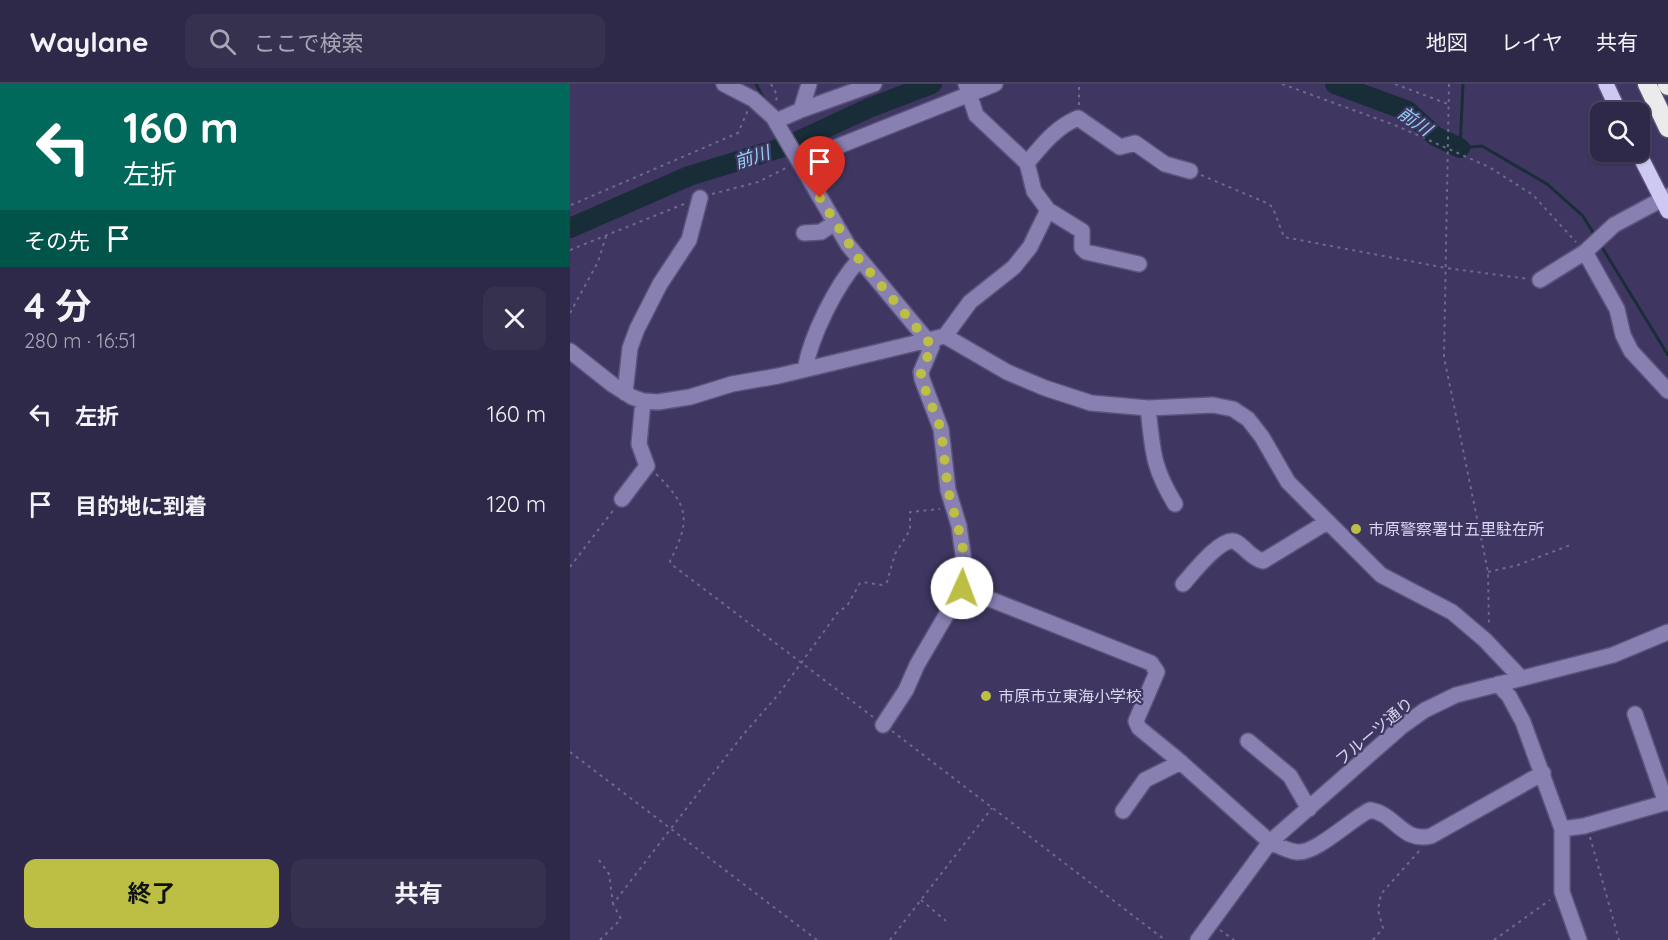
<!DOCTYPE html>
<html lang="ja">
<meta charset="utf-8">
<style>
:root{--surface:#2f2949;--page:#373150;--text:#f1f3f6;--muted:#a7a6b4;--line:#4a4561;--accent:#bcbf44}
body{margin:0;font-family:Quicksand,"Noto Sans JP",sans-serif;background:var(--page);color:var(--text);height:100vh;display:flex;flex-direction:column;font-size:22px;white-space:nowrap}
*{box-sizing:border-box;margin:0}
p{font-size:20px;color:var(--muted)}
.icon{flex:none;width:33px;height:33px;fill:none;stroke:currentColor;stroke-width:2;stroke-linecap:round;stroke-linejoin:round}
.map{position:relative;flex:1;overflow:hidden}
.sheet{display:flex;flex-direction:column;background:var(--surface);width:570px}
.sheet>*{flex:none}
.top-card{background:#00695c;color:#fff;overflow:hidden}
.fabs{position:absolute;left:1020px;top:18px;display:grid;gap:12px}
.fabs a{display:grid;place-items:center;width:60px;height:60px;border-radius:12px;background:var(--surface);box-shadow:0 2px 4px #0004,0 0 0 2px var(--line);font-size:30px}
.pin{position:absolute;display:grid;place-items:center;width:51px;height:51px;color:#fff;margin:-62px -26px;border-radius:50% 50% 50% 0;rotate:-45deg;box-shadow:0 0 6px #0007}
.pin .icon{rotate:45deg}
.me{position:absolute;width:66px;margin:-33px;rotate:2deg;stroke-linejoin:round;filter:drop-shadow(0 0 4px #0008)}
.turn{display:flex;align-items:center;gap:21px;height:126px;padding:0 24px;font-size:27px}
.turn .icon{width:78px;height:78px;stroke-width:2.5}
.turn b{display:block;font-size:42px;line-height:51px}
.then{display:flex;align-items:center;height:57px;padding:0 24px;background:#0003;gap:12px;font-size:22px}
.round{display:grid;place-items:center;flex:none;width:63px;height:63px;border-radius:12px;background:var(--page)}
.head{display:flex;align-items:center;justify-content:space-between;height:102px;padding:0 24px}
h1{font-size:36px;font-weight:700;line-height:45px}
.cta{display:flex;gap:12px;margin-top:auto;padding:12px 24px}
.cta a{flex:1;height:69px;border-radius:12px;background:var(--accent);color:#111;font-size:24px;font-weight:700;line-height:69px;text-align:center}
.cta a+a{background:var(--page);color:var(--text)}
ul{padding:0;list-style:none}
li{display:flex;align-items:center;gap:18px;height:90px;padding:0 24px}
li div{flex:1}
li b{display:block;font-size:22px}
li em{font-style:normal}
header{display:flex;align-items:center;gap:36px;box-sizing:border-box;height:84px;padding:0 30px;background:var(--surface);border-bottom:2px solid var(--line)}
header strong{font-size:28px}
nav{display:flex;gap:33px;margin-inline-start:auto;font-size:21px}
.search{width:420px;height:54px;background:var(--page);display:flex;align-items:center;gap:15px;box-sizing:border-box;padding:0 21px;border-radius:12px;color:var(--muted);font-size:22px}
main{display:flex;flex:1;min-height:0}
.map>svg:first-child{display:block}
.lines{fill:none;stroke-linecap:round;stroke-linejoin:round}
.stream{stroke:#182d38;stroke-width:3}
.river{stroke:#182d38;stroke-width:20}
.minor-casing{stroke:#5b537b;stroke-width:18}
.major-casing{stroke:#5b537b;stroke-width:18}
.highway-casing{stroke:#5b537b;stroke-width:21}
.path{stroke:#6f698e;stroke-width:2;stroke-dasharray:3 4.5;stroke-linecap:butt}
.minor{stroke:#8780b1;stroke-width:15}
.major{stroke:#cec9f2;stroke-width:15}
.highway{stroke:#ebebeb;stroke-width:18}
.route{stroke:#bcbf44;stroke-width:10;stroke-dasharray:0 18}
.poi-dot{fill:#bcbf44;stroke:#3f3761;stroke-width:2}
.labels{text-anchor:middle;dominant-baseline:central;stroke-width:4.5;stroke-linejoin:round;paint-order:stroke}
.poi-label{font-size:16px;fill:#d8d5ef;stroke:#3f3761;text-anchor:start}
.street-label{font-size:16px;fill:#d8d5ef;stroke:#3f3761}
.water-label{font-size:18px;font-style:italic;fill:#91d0ef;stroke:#3f3761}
</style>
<header>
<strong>Waylane</strong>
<div class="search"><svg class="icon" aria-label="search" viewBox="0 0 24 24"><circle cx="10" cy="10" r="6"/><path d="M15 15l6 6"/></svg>ここで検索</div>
<nav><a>地図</a><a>レイヤ</a><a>共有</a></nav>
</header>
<main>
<section class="sheet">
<div class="top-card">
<div class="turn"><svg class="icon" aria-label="left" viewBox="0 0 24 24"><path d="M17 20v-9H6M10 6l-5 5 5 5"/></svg><div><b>160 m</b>左折</div></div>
<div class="then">その先<svg class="icon" aria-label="arrive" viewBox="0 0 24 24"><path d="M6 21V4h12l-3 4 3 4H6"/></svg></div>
</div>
<div class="head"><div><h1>4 分</h1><p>280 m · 16:51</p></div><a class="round"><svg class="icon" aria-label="close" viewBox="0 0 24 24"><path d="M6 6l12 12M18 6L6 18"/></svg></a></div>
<ul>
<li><svg class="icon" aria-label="left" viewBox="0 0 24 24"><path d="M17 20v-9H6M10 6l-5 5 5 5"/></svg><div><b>左折</b></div><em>160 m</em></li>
<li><svg class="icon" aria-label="arrive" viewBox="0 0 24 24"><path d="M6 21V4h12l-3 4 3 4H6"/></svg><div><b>目的地に到着</b></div><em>120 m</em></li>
</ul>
<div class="cta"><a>終了</a><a>共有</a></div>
</section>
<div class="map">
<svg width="1098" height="856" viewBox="0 0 1098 856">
<rect width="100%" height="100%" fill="#3f3761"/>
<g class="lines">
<!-- stream -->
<path class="stream" d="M 186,0 L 195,17
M 893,0 L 890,64 L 912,62 L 977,100 L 1013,132 L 1025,152
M 1030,160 L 1098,271"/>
<!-- river -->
<path class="river" d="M 765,0 L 838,27 L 865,52 L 890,64
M 0,144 L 119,92 L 217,62 L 299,24 L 362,0"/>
<!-- minor casing -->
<g class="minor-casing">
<path id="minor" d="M 154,0 L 183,15 L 203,33 L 278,161 L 362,262 L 351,288 L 352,295 L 371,345 L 378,406 L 389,442 L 395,485 L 392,504 L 347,581 L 336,606 L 313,641
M 231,26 L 304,0
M 206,37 L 231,26 L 239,0
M 231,77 L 425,0
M 457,79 C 472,61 486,43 508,34 L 550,63 L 565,59 L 595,80 L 620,87
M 478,126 L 512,147 L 512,164 L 516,168 L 569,180
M 234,149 L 251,148 L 264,139
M 1015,168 L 1047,225 L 1053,251 L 1061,267 L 1098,307
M 970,196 L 1015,168 L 1044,141 L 1098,112
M 375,252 L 437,288 L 475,304 L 521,319 L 578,324 L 643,321 L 663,325 L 678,335 L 692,353 L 718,398 L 811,491 L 882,528 L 915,556 L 951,594
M 0,267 L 43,301 L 62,313 L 73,317 L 88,318 L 120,313 L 162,300 L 208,292 L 375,252 L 400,218 L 444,183 L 460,163 L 478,126 L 464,107 L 457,79 L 406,31 L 396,0
M 235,285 C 241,252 266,201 289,176
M 55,309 L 60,264 L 67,245 L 90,200 L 119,156 L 130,114
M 578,324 C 583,367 582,382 605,420
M 52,415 L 77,382 L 69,360 L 73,317
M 613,500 C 622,490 653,450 666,458 C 676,464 681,474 693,477 L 757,438
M 392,504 L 581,579 L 587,588 L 566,637 L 569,644 L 607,675 L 700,758 C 708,762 718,767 727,768 C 746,770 781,735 800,726 C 826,730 832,759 861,752 L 973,689
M 928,600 L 939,612 L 953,638 L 992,745 L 992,808 L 1009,856
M 1065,630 L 1096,719
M 678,657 L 720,692 L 739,725
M 553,727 L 575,696 L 611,678
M 992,745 L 1014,742 L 1098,718
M 628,856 L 700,758 L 831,643 L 855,626 L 886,611 L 1043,571 L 1098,548"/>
</g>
<!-- major casing -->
<g class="major-casing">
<path id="major" d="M 1036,0 L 1049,28
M 1068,68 L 1098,127"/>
</g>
<!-- highway casing -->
<g class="highway-casing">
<path id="highway" d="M 1077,0 L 1098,44
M 1097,0 L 1098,2"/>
</g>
<!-- path -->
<path class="path" d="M 201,0 L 207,11 L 206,19
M 712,0 L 827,42 L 919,83 L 963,111 L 1006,158
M 825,0 L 878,20
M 879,0 L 874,273 L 918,488 L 919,542
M 509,21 L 509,0
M 631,91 L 699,120 L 703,124 L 714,153 L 876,184 L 959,195
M 142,110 L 188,98 L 218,83
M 1,121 L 168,49 L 178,26
M 0,166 L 114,120
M 0,229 L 28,178 L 37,149
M 86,390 C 119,422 121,436 100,477 L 101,480 L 303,633
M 0,483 L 45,424
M 918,488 L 948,481 L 1003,460
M 322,647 L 595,856
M 0,668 L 247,856
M 1020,753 L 1049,856
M 29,776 L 39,790 L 43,820
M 351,816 L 376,837
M 650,846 L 664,856
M 30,856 L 51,835 L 43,820 L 172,652 L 208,611 L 268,528 L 277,522 L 290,499 L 292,498 L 312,501 L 317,498 L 325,470 L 340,446 L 340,428 L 370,425
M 320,856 L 422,724
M 803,856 L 813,844 L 808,826 L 811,810 L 850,766
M 924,856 L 980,816"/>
<!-- minor -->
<use href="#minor" class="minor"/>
<!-- major -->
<use href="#major" class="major"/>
<!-- highway -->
<use href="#highway" class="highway"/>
</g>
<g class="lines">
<!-- route -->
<path class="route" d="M 250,114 L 288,174 L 362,262 L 351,288 L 351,295 L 371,345 L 378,406 L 392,458 L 395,485 L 392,504"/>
</g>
<!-- markers -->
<g class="poi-dot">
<circle cx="786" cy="445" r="6"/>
<circle cx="416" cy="612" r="6"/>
</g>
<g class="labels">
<!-- poi labels -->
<g class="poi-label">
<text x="798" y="445">市原警察署廿五里駐在所</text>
<text x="428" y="612">市原市立東海小学校</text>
</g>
<!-- street labels -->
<g class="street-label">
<text transform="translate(804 647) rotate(-40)">フルーツ通り</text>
</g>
<!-- water labels -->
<g class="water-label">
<text transform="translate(845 37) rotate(35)">前川</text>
<text transform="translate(182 73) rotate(-18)">前川</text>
</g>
</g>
</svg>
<div class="fabs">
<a><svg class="icon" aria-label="search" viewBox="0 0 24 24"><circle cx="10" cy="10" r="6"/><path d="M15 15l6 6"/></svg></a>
</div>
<div class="pin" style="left:250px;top:114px;background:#d93025"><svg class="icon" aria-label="arrive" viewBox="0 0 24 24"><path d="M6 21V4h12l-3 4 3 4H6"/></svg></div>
<svg class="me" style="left:392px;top:504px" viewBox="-20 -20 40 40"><circle r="19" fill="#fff"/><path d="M0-13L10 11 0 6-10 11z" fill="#bcbf44"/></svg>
</div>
</main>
